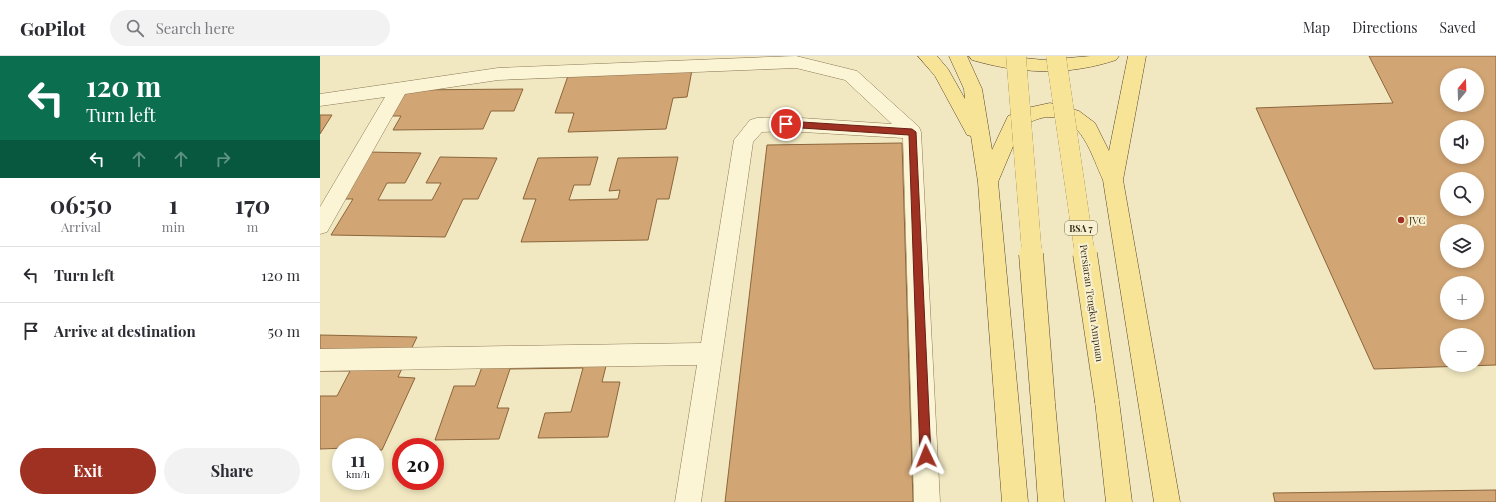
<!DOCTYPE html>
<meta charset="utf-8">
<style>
:root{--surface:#fff;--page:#f2f2f3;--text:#2b2b33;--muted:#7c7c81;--line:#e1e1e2;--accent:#9f3123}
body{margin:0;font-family:"Playfair Display",serif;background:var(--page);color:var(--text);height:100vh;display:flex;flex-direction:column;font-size:15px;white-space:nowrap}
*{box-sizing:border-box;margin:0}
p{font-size:13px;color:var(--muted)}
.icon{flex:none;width:22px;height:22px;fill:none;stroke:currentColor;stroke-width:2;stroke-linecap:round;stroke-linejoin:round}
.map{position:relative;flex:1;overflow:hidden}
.panel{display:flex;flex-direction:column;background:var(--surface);width:320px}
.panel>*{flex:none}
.guide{background:#0b6e4f;color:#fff;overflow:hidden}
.needle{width:26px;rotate:19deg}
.buttons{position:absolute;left:1120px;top:12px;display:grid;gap:8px}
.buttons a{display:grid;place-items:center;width:44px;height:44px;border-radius:50%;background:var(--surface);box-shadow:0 2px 6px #0003;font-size:20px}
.speed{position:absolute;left:12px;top:382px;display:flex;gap:8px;font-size:20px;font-weight:700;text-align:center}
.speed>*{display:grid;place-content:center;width:52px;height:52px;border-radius:50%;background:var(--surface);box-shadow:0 2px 6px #0003;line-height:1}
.speed small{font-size:10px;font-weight:400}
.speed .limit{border:6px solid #d22;background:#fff;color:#111}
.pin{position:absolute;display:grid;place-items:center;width:34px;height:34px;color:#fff;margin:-17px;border:2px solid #fff;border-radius:50%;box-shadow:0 1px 4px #0007}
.me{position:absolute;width:44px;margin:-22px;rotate:358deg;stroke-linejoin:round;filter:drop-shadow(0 0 3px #0008)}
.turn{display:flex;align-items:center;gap:14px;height:84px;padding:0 20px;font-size:18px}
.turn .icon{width:52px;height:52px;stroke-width:2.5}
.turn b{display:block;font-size:28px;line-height:34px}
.lanes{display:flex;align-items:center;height:38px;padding:0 20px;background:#0003;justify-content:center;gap:20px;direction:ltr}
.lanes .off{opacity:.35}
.eta{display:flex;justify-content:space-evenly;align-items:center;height:68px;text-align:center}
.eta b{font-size:24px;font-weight:700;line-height:28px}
.button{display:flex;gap:8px;margin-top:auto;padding:8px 20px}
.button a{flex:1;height:46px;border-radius:24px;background:var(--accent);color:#fff;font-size:16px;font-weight:700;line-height:46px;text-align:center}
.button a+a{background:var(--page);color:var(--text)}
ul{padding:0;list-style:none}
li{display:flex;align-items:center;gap:12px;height:56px;padding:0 20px;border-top:1px solid var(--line)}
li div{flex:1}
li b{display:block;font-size:15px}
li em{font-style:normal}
header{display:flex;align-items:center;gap:24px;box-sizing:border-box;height:56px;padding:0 20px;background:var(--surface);border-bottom:1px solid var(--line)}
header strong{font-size:19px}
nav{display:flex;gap:22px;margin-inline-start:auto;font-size:14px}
.search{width:280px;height:36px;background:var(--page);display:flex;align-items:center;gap:10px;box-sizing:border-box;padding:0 14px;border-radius:22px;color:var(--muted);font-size:15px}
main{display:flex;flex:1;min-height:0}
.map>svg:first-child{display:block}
.building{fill:#d2a674;stroke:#8c653b;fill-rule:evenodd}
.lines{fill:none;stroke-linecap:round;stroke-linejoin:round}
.minor-casing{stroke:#8c7957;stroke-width:1}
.major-casing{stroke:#59462c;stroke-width:1}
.minor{fill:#fbf4d5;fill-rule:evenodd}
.major{fill:#f7e496;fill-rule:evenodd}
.major-bridge-far1-casing{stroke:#59462c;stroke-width:20;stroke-linecap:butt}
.major-bridge-casing{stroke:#59462c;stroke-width:25;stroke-linecap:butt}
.major-bridge-far1{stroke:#f7e496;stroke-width:20}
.major-bridge{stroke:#f7e496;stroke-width:24}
.route{fill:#9f3123;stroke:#672017}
.poi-dot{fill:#9f3123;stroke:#f8f1d1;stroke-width:1.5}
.labels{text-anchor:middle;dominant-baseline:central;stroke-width:4;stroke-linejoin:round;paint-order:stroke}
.shield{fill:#f8f1d1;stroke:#736852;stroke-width:1}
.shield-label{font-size:9px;font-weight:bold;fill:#3a2e1c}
.poi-label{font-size:10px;fill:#3a2e1c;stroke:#f8f1d1;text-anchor:start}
.street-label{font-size:10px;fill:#3a2e1c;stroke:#f8f1d1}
</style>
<header>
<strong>GoPilot</strong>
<div class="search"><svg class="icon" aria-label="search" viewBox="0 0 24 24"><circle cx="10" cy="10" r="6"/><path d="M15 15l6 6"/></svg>Search here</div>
<nav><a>Map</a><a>Directions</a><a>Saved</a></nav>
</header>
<main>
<section class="panel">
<div class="guide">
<div class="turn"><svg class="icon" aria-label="left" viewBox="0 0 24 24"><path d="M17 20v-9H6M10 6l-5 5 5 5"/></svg><div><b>120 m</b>Turn left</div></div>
<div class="lanes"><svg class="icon" aria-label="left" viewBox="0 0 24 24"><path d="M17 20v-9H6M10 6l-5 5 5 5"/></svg><svg class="icon off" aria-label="ahead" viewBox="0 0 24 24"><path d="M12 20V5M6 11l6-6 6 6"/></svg><svg class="icon off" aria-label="ahead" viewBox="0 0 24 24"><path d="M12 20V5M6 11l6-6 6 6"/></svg><svg class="icon off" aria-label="right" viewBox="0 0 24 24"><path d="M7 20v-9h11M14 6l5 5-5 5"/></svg></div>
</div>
<div class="eta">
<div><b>06:50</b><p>Arrival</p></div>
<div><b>1</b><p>min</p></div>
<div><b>170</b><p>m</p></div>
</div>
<ul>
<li><svg class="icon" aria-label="left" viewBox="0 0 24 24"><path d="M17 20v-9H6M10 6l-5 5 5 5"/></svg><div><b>Turn left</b></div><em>120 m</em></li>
<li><svg class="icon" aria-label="arrive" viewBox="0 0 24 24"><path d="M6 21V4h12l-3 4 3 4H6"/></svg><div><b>Arrive at destination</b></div><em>50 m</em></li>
</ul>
<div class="button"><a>Exit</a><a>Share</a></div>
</section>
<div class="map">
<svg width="1176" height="446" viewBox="0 0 1176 446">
<rect width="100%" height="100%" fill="#f1e8c1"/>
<!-- building -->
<path class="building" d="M 1049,0 L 1176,0 L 1176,309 L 1054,313 L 936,52 L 1073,47 ZM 1127,19 L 1157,19 L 1157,49 L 1127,49 ZM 1127,71 L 1157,71 L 1157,101 L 1127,101 ZM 1127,123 L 1157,123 L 1157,153 L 1127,153 ZM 1127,175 L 1157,175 L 1157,205 L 1127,205 ZM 1127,227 L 1157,227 L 1157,257 L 1127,257 ZM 1127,279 L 1157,279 L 1157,309 L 1127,309 Z
M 372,14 L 367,41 L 353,42 L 346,73 L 248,76 L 254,57 L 235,57 L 249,17 Z
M 203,33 L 194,55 L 171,55 L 163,73 L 73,74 L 81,60 L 72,60 L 87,34 Z
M 0,59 L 12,59 L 0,78 Z
M 582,87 L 593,446 L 405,446 L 447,89 Z
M 48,96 L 101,97 L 85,127 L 67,127 L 58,144 L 112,144 L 121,127 L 106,127 L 120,101 L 177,102 L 158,143 L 143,143 L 125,181 L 11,179 L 33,143 L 19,143 Z
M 278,101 L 270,129 L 254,129 L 249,144 L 298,143 L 300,134 L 289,135 L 298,102 L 358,101 L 349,143 L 337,143 L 328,184 L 201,186 L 216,143 L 203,143 L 218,102 Z
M 0,279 L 97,281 L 78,321 L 95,322 L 62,394 L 55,394 L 55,391 L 0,393 L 0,340 L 17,340 L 30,315 L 0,315 Z
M 291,290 L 282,326 L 300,326 L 288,381 L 218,382 L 225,357 L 251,356 L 263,312 L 190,313 L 177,352 L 189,352 L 179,383 L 115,384 L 134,330 L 155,330 L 169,292 Z
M 1176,434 L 1176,446 L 955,446 L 953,437 Z"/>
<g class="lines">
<!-- minor casing -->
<g class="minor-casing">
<path id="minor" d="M 476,0 L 537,15 L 599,71 L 601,76 L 620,446 L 594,446 L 583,82 L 466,75 L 442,76 L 433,86 L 381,446 L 355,446 L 377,309 L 0,315 L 0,293 L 381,287 L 414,84 L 430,64 L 437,62 L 466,61 L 572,68 L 525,24 L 476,12 L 178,24 L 85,38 L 7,176 L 0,178 L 0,151 L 65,41 L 0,50 L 0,38 L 178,12 Z"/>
</g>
<!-- major casing -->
<g class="major-casing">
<path id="major" d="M 598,0 L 617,0 L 628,13 L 645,43 L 644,33 L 629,0 L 647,0 L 662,33 L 672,94 L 688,60 L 707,52 L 730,47 L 759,55 L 775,67 L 789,95 L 808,0 L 826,0 L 803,124 L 860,446 L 834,446 L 783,124 C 772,101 762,60 729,61 C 720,61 711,66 702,69 L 678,126 L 708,446 L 682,446 L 658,126 L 651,80 L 647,79 L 615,20 Z
M 649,0 L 684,0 L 724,4 L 771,0 L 799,0 L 796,4 C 748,20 700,18 652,4 Z
M 787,333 L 796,337 L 799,345 L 812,446 L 786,446 L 775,345 L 778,337 Z
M 723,335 L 732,339 L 735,347 L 744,446 L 718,446 L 711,347 L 714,339 Z"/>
</g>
<!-- minor -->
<use href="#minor" class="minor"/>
<!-- major -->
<use href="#major" class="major"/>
<!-- major-bridge-far1 casing -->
<g class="major-bridge-far1-casing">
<path id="major-bridge-far1" d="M 696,0 L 712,199
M 736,0 L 765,199"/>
</g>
<!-- major-bridge casing -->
<g class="major-bridge-casing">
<path id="major-bridge" d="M 711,198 L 723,347
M 765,198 L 787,345"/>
</g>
<!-- major-bridge-far1 -->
<use href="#major-bridge-far1" class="major-bridge-far1"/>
<!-- major-bridge -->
<use href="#major-bridge" class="major-bridge"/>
</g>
<!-- route -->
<path class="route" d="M 466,65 L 592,73 L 596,76 L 611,400 L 609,404 L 606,405 L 602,404 L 600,400 L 589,79 L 466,71 L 462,68 Z"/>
<!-- markers -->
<circle class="poi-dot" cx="1081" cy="164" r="4"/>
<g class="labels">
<!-- shield labels -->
<rect class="shield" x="745" y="165" width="32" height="14" rx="3"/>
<g class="shield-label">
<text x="761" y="172">BSA 7</text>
</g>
<!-- poi labels -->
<g class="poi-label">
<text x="1089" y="164">JVC</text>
</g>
<!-- street labels -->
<g class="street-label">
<text transform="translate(772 247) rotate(82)">Persiaran Tengku Ampuan</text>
</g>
</g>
</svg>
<div class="buttons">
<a><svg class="needle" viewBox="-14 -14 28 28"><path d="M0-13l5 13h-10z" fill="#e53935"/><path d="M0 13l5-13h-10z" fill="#7c7c81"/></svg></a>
<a><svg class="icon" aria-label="sound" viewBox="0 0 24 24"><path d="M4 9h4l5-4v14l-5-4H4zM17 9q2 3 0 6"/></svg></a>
<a><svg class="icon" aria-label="search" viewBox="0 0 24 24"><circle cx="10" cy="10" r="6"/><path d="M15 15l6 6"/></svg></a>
<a><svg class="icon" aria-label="layers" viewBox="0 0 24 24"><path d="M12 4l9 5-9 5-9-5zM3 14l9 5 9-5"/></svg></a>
<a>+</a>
<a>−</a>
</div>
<div class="speed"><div>11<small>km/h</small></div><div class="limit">20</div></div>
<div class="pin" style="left:466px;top:68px;background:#d93025"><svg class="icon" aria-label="arrive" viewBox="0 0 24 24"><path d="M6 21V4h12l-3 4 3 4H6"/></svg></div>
<svg class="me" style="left:606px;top:400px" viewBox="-20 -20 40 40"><path d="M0-17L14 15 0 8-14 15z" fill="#9f3123" stroke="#fff" stroke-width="4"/></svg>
</div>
</main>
